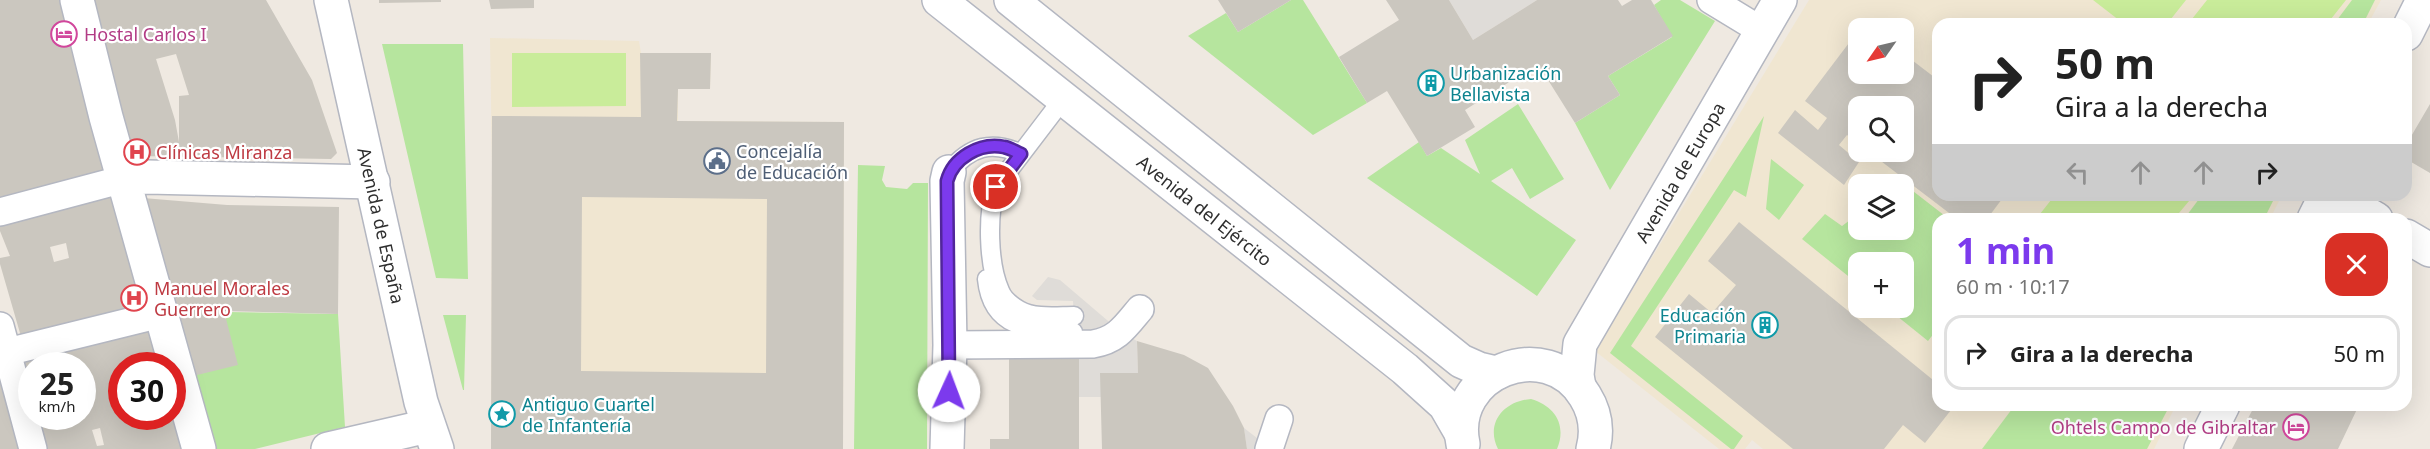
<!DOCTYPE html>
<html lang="es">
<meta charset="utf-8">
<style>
:root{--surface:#fff;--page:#f2f2f2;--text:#222;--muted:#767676;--line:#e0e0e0;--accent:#7c3aed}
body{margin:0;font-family:"Noto Sans",sans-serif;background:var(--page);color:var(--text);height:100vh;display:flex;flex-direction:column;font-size:22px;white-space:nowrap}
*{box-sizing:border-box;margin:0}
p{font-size:20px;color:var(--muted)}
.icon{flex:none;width:33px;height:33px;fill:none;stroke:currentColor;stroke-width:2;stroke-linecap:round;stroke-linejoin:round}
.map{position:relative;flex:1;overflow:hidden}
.sheet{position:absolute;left:1932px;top:213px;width:480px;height:198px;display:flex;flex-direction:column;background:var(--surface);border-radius:18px;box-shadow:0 6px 24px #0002}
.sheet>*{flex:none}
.banner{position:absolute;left:1932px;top:18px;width:480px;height:183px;border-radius:18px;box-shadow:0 6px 24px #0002;background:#fff;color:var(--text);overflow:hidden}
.needle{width:39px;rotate:236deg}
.fabs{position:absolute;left:1848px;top:18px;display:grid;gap:12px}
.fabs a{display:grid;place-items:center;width:66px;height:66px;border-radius:12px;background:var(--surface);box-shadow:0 6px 24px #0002;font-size:30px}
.speed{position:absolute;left:18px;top:352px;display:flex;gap:12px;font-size:30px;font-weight:700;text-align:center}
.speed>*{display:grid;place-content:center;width:78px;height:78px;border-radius:50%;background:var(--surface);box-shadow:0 6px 24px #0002;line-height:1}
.speed small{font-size:15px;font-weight:400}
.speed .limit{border:9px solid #d22;background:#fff;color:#111}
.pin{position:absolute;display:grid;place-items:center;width:51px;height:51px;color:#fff;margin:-26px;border:3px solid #fff;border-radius:50%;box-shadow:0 2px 6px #0007}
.me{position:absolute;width:66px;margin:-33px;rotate:2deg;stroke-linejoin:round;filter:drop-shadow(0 0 4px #0008)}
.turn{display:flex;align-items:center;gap:21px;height:126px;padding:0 24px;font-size:27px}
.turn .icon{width:78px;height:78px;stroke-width:2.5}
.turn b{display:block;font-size:42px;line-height:51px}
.lanes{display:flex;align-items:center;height:57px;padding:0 24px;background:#0003;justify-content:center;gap:30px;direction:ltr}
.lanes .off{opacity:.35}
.round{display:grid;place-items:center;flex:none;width:63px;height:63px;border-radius:18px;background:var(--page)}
.summary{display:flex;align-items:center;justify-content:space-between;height:102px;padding:0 24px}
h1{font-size:36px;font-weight:700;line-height:45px;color:var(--accent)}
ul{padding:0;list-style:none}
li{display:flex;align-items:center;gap:18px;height:75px;margin:0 12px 9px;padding:0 12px;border:3px solid var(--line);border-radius:18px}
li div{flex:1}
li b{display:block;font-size:22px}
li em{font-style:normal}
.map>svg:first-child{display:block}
.education{fill:#f0e6d1;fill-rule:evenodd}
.green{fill:#b6e59e}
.pitch{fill:#c9ec9a}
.plaza{fill:#dfdcd8}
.building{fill:#cbc7bf;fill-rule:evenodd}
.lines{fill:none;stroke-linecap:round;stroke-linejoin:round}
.service-casing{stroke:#b4b7c1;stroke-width:21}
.pedestrian-casing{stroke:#b4b7c1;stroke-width:30}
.minor-casing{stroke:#b4b7c1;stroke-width:36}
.tertiary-casing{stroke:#b4b7c1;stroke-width:36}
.secondary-casing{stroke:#b4b7c1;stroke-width:36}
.service{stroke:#fff;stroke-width:18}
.pedestrian{stroke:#fff;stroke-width:27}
.minor{stroke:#fff;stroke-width:33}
.tertiary{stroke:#fff;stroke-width:33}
.secondary{stroke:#fff;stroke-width:33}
.route-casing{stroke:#51269a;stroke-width:15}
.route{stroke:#7c3aed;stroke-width:10}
.labels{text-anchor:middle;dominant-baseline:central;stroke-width:4.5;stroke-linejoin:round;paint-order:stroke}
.hotel-label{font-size:18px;fill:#b23c85;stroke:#fff;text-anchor:start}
.culture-label{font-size:18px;fill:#0d838f;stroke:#fff;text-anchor:start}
.service-label{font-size:18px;fill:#4e5e75;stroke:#fff;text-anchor:start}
.health-label{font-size:18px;fill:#be3a42;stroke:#fff;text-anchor:start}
.street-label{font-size:18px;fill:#2e2e2e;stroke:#fff}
</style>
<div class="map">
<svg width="2430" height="449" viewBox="0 0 2430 449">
<rect width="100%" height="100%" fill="#efe9e1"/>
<!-- education -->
<path class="education" d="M 1809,0 L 2381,0 L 2368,24 L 1938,24 L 1938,195 L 2282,195 L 2270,219 L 1938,219 L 1938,405 L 2176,405 L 2154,449 L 1763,449 L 1752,440 L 1745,449 L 1719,449 L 1595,351 ZM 1858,28 L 1904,28 L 1904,74 L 1858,74 ZM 1858,106 L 1904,106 L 1904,152 L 1858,152 ZM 1858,184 L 1904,184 L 1904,230 L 1858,230 ZM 1858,262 L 1904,262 L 1904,308 L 1858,308 Z
M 490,38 L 639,41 L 641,53 L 711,53 L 710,89 L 678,89 L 678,121 L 844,122 L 843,449 L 491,449 L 492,164 Z"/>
<!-- green -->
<path class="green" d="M 1291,0 L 1303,0 L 1367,103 L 1313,135 L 1188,36 L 1226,13 L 1238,32 Z
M 1661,0 L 1680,0 L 1715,21 L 1610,190 L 1575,123 L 1620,95 L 1608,76 L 1672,37 L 1654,5 Z
M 2352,0 L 2375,0 L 2363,24 L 2334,24 Z
M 382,44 L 463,44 L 468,279 L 436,278 Z
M 1518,104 L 1564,179 L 1530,199 L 1512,168 L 1491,181 L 1576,240 L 1537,296 L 1367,178 L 1419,142 L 1427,156 L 1441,148 L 1480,174 L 1465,140 Z
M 1764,116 L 1746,197 L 1734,190 L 1631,346 L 1743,436 L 1734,449 L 1731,449 L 1610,353 Z
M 1771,159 L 1804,185 L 1779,220 L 1766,209 Z
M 858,165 L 885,166 L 882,180 L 886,187 L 907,189 L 913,183 L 928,183 L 927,449 L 854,449 Z
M 1891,174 L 1949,219 L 1938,219 L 1938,328 L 1928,341 L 1887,308 L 1904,308 L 1904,262 L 1858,262 L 1858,284 L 1802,239 L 1825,214 L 1842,226 L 1858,214 L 1858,230 L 1904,230 L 1904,184 L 1883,184 Z
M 2202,195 L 2276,195 L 2264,219 L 2184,219 Z
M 171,311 L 338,314 L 345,427 L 255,449 L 209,449 Z
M 443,315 L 466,315 L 464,390 L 463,390 Z
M 1531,399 C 1555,406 1567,425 1557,449 L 1498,449 C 1485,423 1504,401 1531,399 Z
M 2015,405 L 2170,405 L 2147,449 L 1982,449 Z"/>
<!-- pitch -->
<path class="pitch" d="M 2093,0 L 2186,0 L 2167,24 L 2124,24 Z
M 2207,0 L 2346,0 L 2327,24 L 2188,24 Z
M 512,53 L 626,53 L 626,106 L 512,107 Z
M 2055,195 L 2194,195 L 2174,219 L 2036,219 Z"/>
<!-- plaza -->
<path class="plaza" d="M 1449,0 L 1537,0 L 1473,40 Z
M 1048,277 L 1060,280 L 1121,332 L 1137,341 L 1138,373 L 1101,397 L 1079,397 L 1073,301 L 1037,300 L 1032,296 Z
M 1244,428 L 1270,448 L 1271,449 L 1247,449 Z"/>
<!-- building -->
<path class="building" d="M 0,0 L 62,0 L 106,174 L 0,202 Z
M 91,0 L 266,0 L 312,80 L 337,153 L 331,159 L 133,156 ZM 176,54 L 189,95 L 179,96 L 179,142 L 175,120 L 156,59 Z
M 379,0 L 441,0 L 441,2 L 379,3 Z
M 489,0 L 534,0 L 534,8 L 491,9 Z
M 1218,0 L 1291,0 L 1238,32 Z
M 1386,0 L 1449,0 L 1473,40 L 1537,0 L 1618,0 L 1622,6 L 1632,0 L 1651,0 L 1673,36 L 1608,76 L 1620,95 L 1575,123 L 1538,64 L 1465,110 L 1475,127 L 1427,156 L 1387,91 L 1367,103 L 1339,57 L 1399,20 Z
M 1858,31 L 1858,74 L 1904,74 L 1904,54 L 1938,80 L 1938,195 L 2005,195 L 1987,219 L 1957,219 L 1869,152 L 1904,152 L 1904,106 L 1858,106 L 1858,143 L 1847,135 L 1839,145 L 1859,162 L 1844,185 L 1778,133 L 1795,110 L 1818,130 L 1827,118 L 1805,101 Z
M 640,53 L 711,53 L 710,89 L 678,89 L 677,121 L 844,122 L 843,449 L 491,449 L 492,116 L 641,117 ZM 582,197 L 767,199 L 766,373 L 581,371 Z
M 2430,104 L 2430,173 L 2406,159 L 2406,145 Z
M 113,194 L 142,305 L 22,340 L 0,264 L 0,258 L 10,256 L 0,231 L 0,223 ZM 66,243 L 69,258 L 54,262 L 50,247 Z
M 143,198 L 227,205 L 339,207 L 338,314 L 224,311 L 238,365 L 189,377 Z
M 1739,222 L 1938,384 L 1938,405 L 1955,405 L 1925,443 L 1903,425 L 1884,449 L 1793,449 L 1655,337 L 1689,294 L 1712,313 L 1736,285 L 1708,261 Z
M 148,328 L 158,366 L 122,366 L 122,417 L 173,417 L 182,449 L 47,449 L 39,417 L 82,417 L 82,366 L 32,366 L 31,386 L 24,361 ZM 100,428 L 104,445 L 97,446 L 92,430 Z
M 1137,341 L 1184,355 L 1208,368 L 1233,406 L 1244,428 L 1247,449 L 1102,449 L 1100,373 L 1138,373 Z
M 1009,356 L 1079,357 L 1079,449 L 990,449 L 990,439 L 1009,439 Z
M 0,366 L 21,449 L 0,449 Z
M 2255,405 L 2359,405 L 2338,449 L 2232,449 Z"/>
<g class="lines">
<!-- service casing -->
<g class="service-casing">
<path id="service" d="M 1063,99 L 996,187 C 987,214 988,264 1000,291 C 1003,299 1012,306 1019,310 C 1035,319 1056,316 1074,316
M 949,172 C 970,146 992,140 1021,154
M 987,279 C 992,329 1031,330 1073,332"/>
</g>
<!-- pedestrian casing -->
<g class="pedestrian-casing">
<path id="pedestrian" d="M 1711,0 L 1762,31
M 0,212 L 124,179
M 0,326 L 33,449
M 950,345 L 1093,344 C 1117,340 1125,327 1140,309
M 7,352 L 161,314
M 1269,449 L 1279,419"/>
</g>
<!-- minor casing -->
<g class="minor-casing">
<path id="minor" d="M 77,0 L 106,117 L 199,449
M 2406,34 L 2423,0
M 124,179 L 147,177 L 373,182
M 2335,195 L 2376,219
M 2314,219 L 2326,195
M 2406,236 L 2430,250
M 328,449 L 428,426
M 947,449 L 950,345 L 947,181 L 949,172
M 2201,449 L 2223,405"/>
</g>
<!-- tertiary casing -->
<g class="tertiary-casing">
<g id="tertiary">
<path id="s1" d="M 1579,387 L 1577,375 L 1580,344 L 1780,0"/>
</g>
</g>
<!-- secondary casing -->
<g class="secondary-casing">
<g id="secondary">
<path id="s2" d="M 331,0 L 421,402 L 437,449"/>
<path id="s3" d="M 939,0 L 1405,369 L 1445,405 L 1460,431"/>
<path d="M 1011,0 L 1461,361 L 1479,369 L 1496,373"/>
<path d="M 1463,444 C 1448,373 1546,333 1585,396 C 1595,412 1598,430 1593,449"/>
</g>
</g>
<!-- service -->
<use href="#service" class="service"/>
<!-- pedestrian -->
<use href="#pedestrian" class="pedestrian"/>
<!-- minor -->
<use href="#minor" class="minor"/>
<!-- tertiary -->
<use href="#tertiary" class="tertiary"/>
<!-- secondary -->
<use href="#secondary" class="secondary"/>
</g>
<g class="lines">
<!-- route casing -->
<g class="route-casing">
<path id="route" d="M 949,391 L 947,181 C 953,158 980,142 1004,147 C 1010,148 1016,152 1021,154 L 996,187"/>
</g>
<!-- route -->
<use href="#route" class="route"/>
</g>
<!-- icons -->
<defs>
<g id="hotel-ring" transform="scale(1.35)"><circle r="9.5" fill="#fff" stroke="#d1479c" stroke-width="1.5"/><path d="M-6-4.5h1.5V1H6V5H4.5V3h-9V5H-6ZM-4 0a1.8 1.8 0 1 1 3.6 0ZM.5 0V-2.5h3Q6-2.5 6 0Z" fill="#d1479c"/></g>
<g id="building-ring" transform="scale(1.35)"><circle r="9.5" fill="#fff" stroke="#0f9aa8" stroke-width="1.5"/><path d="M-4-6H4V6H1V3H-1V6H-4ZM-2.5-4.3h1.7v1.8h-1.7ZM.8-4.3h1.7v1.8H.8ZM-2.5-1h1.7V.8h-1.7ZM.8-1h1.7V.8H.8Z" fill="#0f9aa8"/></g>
<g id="hospital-ring" transform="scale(1.35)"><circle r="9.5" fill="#fff" stroke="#e0444e" stroke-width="1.5"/><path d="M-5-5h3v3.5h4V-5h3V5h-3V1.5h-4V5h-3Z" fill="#e0444e"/></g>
<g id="civic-ring" transform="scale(1.35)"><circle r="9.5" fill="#fff" stroke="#5c6f8a" stroke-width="1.5"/><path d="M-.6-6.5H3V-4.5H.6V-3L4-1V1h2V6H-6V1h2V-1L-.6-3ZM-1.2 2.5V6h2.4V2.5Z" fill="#5c6f8a"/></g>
<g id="sight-ring" transform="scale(1.35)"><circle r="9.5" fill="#fff" stroke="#0f9aa8" stroke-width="1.5"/><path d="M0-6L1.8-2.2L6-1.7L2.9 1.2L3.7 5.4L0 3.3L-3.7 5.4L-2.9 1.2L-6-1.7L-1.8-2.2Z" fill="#0f9aa8"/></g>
</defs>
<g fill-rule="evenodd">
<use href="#hotel-ring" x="64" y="34"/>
<use href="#building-ring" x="1431" y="83"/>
<use href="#hospital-ring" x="137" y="152"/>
<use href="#civic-ring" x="717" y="161"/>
<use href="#hospital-ring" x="134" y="298"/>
<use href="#building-ring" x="1765" y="325"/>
<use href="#sight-ring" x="502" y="414"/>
<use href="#hotel-ring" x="2296" y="427"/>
</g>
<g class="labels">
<!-- hotel labels -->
<g class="hotel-label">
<text x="84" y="34">Hostal Carlos I</text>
<text x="2276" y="427" text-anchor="end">Ohtels Campo de Gibraltar</text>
</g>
<!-- culture labels -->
<g class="culture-label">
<text x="1450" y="73">Urbanización<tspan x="1450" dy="21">Bellavista</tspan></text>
<text x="1746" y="315" text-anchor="end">Educación<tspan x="1746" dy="21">Primaria</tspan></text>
<text x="522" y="404">Antiguo Cuartel<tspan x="522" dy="21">de Infantería</tspan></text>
</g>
<!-- service labels -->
<g class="service-label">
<text x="736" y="151">Concejalía<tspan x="736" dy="21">de Educación</tspan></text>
</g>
<!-- health labels -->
<g class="health-label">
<text x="156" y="152">Clínicas Miranza</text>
<text x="154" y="288">Manuel Morales<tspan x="154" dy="21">Guerrero</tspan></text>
</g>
<!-- street labels -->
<g class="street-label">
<text stroke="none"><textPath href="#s1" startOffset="242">Avenida de Europa</textPath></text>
<text stroke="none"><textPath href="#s3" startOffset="339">Avenida del Ejército</textPath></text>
<text stroke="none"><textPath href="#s2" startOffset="231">Avenida de España</textPath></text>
</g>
</g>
</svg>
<div class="fabs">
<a><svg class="needle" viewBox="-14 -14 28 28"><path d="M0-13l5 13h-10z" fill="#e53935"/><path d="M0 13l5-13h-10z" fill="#767676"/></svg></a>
<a><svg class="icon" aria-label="search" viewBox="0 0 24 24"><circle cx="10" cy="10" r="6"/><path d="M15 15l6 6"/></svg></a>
<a><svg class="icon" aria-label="layers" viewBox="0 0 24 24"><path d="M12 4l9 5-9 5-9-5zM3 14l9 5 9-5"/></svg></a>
<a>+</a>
</div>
<div class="speed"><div>25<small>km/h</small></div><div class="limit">30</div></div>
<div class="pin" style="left:996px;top:187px;background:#d93025"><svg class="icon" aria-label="arrive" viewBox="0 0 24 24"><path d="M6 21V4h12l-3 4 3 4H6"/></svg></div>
<svg class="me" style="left:949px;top:391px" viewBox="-20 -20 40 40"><circle r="19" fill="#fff"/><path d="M0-13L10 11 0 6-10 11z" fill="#7c3aed"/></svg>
<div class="banner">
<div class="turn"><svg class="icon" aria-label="right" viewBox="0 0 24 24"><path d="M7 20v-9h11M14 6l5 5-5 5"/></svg><div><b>50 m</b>Gira a la derecha</div></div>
<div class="lanes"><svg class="icon off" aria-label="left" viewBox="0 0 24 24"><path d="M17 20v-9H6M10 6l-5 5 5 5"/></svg><svg class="icon off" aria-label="ahead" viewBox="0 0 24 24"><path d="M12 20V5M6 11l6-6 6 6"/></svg><svg class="icon off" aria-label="ahead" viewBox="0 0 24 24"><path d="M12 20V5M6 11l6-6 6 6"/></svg><svg class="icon" aria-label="right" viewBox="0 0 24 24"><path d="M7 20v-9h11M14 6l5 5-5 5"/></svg></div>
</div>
<section class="sheet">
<div class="summary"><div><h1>1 min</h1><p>60 m · 10:17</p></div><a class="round" style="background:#d93025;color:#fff"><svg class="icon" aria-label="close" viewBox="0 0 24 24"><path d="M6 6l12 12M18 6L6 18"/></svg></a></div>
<ul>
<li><svg class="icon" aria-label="right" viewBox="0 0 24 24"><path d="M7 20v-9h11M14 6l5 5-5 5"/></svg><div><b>Gira a la derecha</b></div><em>50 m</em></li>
</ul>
</section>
</div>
